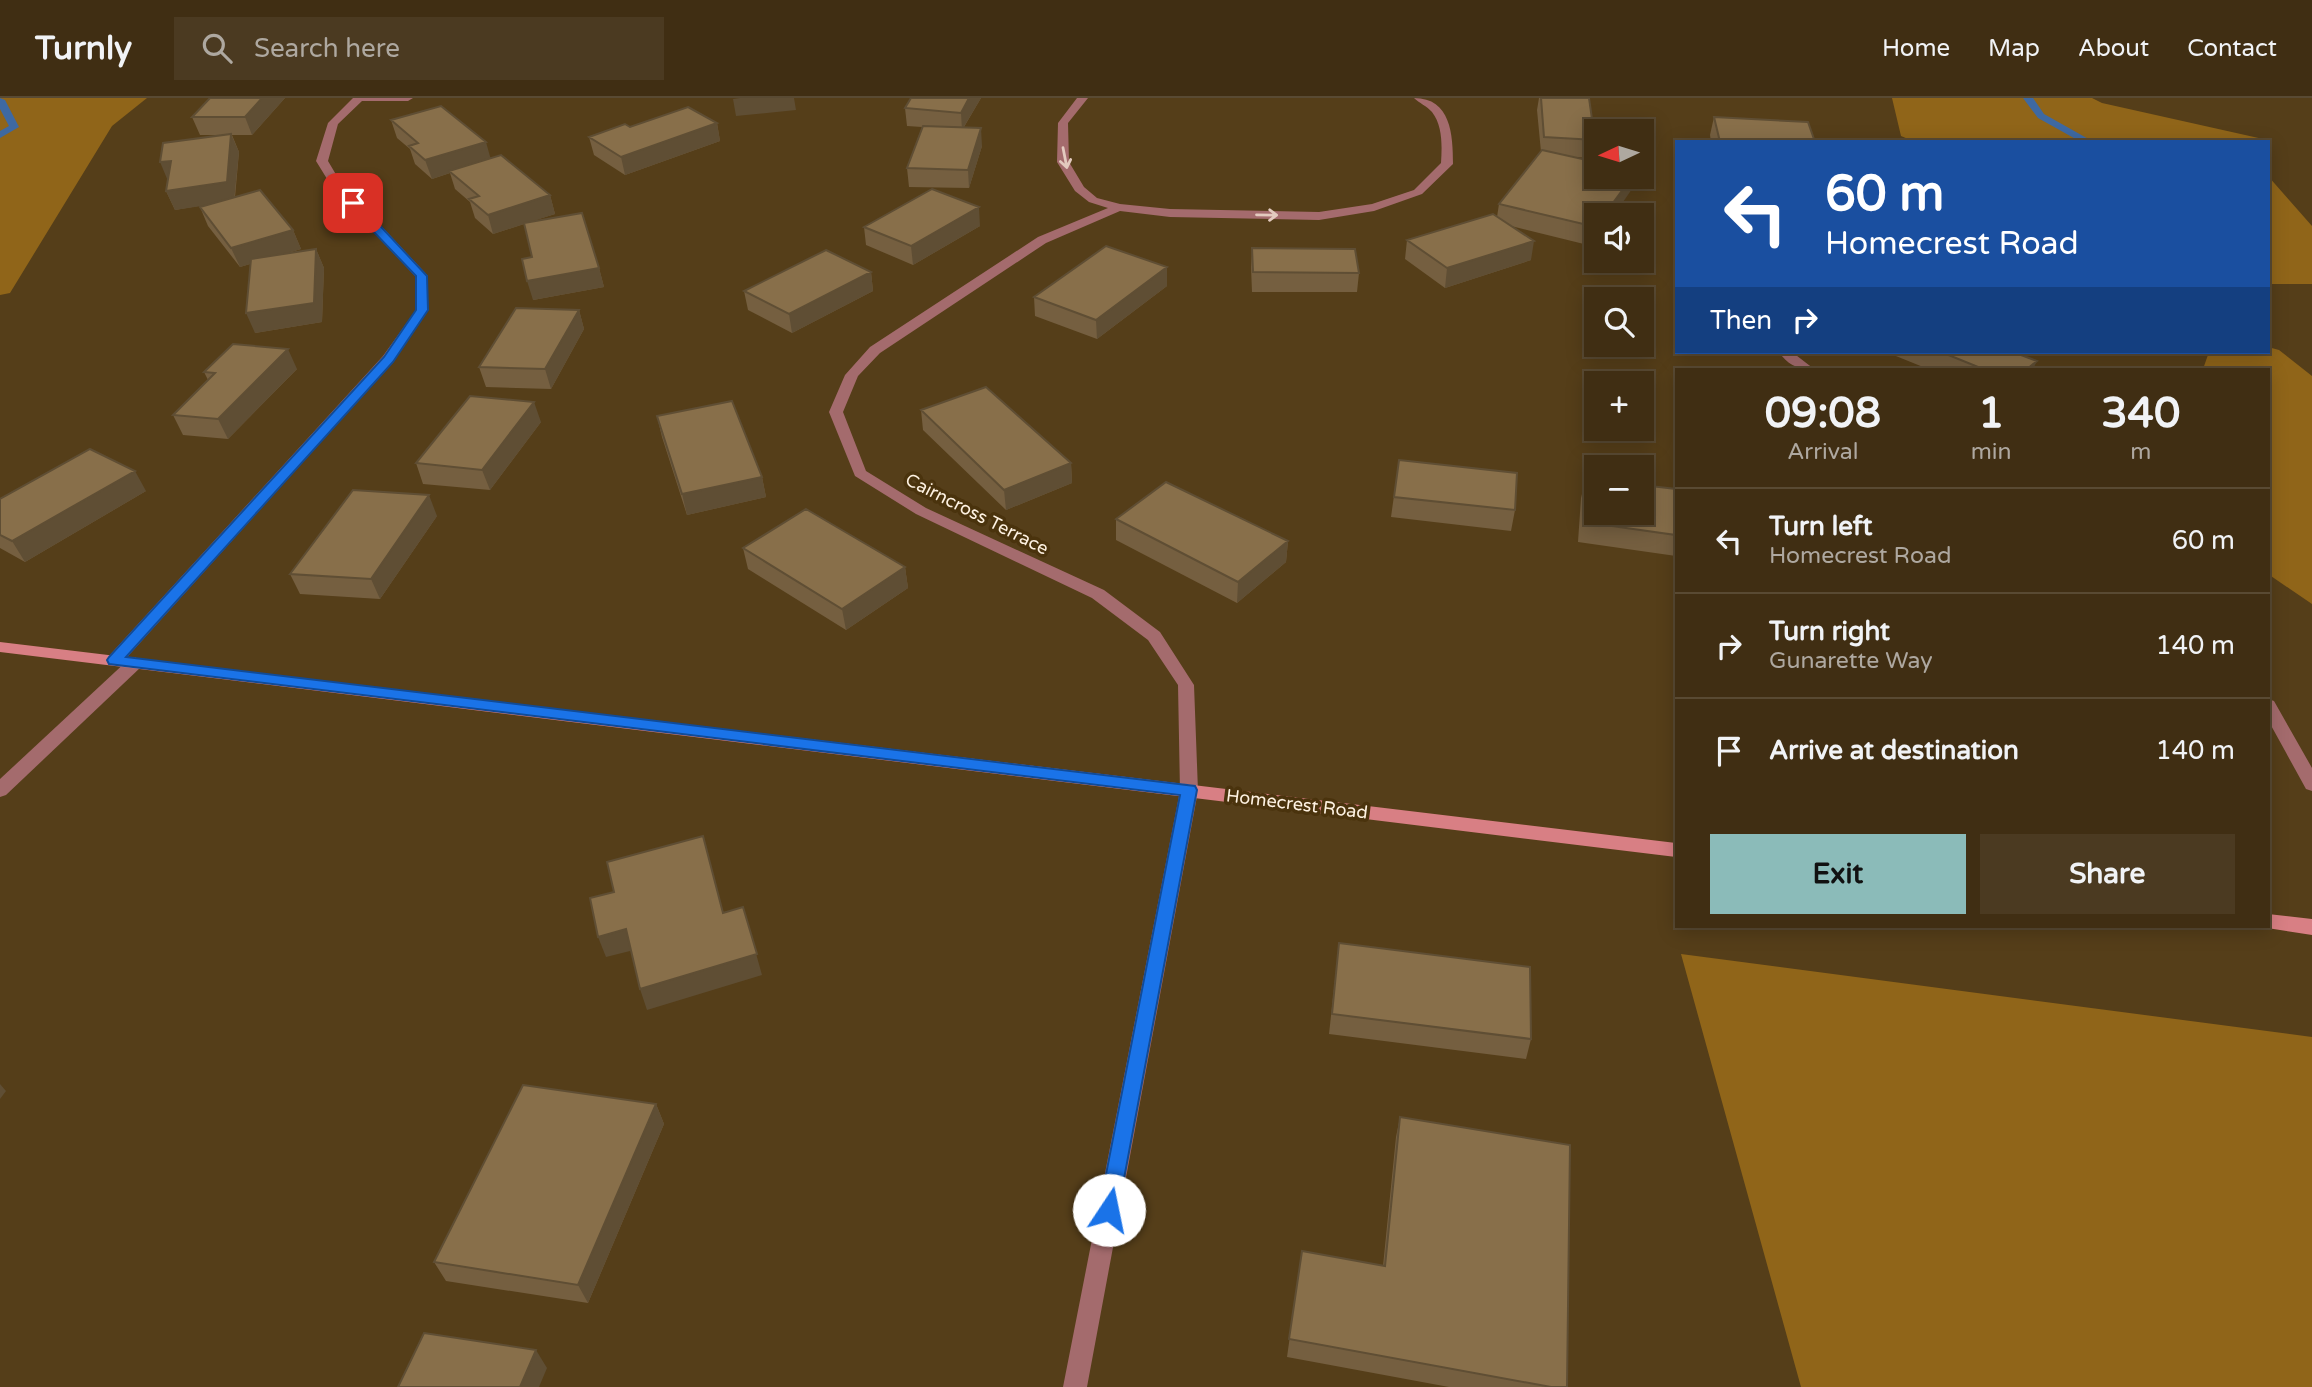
<!DOCTYPE html>
<meta charset="utf-8">
<style>
:root{--surface:#402e13;--page:#4b3a21;--text:#f1f3f6;--muted:#aea8a0;--line:#594a33;--accent:#8bbbb9}
body{margin:0;font-family:"Varela Round",sans-serif;background:var(--page);color:var(--text);height:100vh;display:flex;flex-direction:column;font-size:26px;white-space:nowrap}
*{box-sizing:border-box;margin:0}
p{font-size:23px;color:var(--muted)}
.icon{flex:none;width:38px;height:38px;fill:none;stroke:currentColor;stroke-width:2;stroke-linecap:round;stroke-linejoin:round}
.map{position:relative;flex:1;overflow:hidden}
.drawer{position:absolute;left:1675px;top:270px;width:595px;height:560px;display:flex;flex-direction:column;background:var(--surface);border-radius:0px;box-shadow:0 4px 18px #0003,0 0 0 2px var(--line)}
.drawer>*{flex:none}
.banner{position:absolute;left:1675px;top:42px;width:595px;height:214px;border-radius:0px;box-shadow:0 4px 18px #0003,0 0 0 2px var(--line);background:#1a4fa0;color:#fff;overflow:hidden}
.needle{width:46px;rotate:266deg}
.controls{position:absolute;left:1584px;top:21px;display:grid;gap:14px}
.controls a{display:grid;place-items:center;width:70px;height:70px;border-radius:0px;background:var(--surface);box-shadow:0 4px 18px #0003,0 0 0 2px var(--line);font-size:35px}
.pin{position:absolute;display:grid;place-items:center;width:60px;height:60px;color:#fff;margin:-30px;border-radius:14px;box-shadow:0 4px 10px #0006}
.me{position:absolute;width:77px;margin:-38px;rotate:11deg;stroke-linejoin:round;filter:drop-shadow(0 0 5px #0008)}
.turn{display:flex;align-items:center;gap:24px;height:147px;padding:0 35px;font-size:32px}
.turn .icon{width:91px;height:91px;stroke-width:2.5}
.turn b{display:block;font-size:49px;line-height:60px}
.then{display:flex;align-items:center;height:66px;padding:0 35px;background:#0003;gap:14px;font-size:26px}
.eta{display:flex;justify-content:space-evenly;align-items:center;height:119px;text-align:center}
.eta b{font-size:42px;font-weight:700;line-height:49px}
.action{display:flex;gap:14px;margin-top:auto;padding:14px 35px}
.action a{flex:1;height:80px;border-radius:0px;background:var(--accent);color:#111;font-size:28px;font-weight:700;line-height:80px;text-align:center}
.action a+a{background:var(--page);color:var(--text)}
ul{padding:0;list-style:none}
li{display:flex;align-items:center;gap:21px;height:105px;padding:0 35px;border-top:2px solid var(--line)}
li div{flex:1}
li b{display:block;font-size:26px}
li em{font-style:normal}
header{display:flex;align-items:center;gap:42px;box-sizing:border-box;height:98px;padding:0 35px;background:var(--surface);border-bottom:2px solid var(--line)}
header strong{font-size:33px}
nav{display:flex;gap:38px;margin-inline-start:auto;font-size:24px}
.search{width:490px;height:63px;background:var(--page);display:flex;align-items:center;gap:18px;box-sizing:border-box;padding:0 24px;border-radius:0px;color:var(--muted);font-size:26px}
.map>svg:first-child{display:block}
.forest{fill:#906519}
.lines{fill:none;stroke-linecap:round;stroke-linejoin:round}
.stream{fill:#3e69a2;fill-rule:evenodd}
.lane{fill:#a46b6d;fill-rule:evenodd}
.street{fill:#a46b6d;fill-rule:evenodd}
.secondary{fill:#d87f84;fill-rule:evenodd}
.wall{fill:#755f40}
.shaded-wall{fill:#5f4e34}
.building{fill:#886f4a;stroke:#5f4e34;stroke-width:2}
.oneway{stroke:#e3cabf}
.route{fill:#1a73e8;stroke:#114b97;stroke-width:2}
.labels{text-anchor:middle;dominant-baseline:central;stroke-width:7;stroke-linejoin:round;paint-order:stroke}
.street-label{font-size:18px;fill:#fef2e2;stroke:#4a330d}
</style>
<header>
<strong>Turnly</strong>
<div class="search"><svg class="icon" aria-label="search" viewBox="0 0 24 24"><circle cx="10" cy="10" r="6"/><path d="M15 15l6 6"/></svg>Search here</div>
<nav><a>Home</a><a>Map</a><a>About</a><a>Contact</a></nav>
</header>
<div class="map">
<svg width="2312" height="1289" viewBox="0 0 2312 1289">
<rect width="100%" height="100%" fill="#553e19"/>
<!-- forest -->
<path class="forest" d="M 0,0 L 147,0 L 112,28 L 10,195 L 0,197 Z
M 1892,0 L 2092,0 L 2102,5 L 2272,43 L 2268,64 L 2268,44 L 1915,44 L 1901,38 Z
M 2268,78 L 2312,128 L 2312,186 L 2268,186 Z
M 2268,249 L 2279,252 L 2312,278 L 2312,506 L 2268,476 L 2268,271 L 2203,271 L 2209,254 L 2268,254 Z
M 1681,856 L 2312,939 L 2312,1289 L 1801,1289 Z"/>
<g class="lines">
<!-- stream -->
<path class="stream" d="M 0,0 L 5,2 L 19,29 L 0,40 L 0,33 L 9,28 L 0,11 Z
M 2023,0 L 2033,0 L 2044,16 L 2092,43 L 2081,44 L 2038,20 Z"/>
<!-- lane -->
<path class="lane" d="M 135,559 L 143,565 L 141,569 L 6,697 L 0,699 L 0,681 L 129,561 Z"/>
<!-- street -->
<path class="street" d="M 353,0 L 413,0 L 408,3 L 362,3 L 338,26 L 328,63 L 341,85 L 428,178 L 428,212 L 393,264 L 120,567 L 108,567 L 106,563 L 108,559 L 383,258 L 416,212 L 416,179 L 332,89 L 316,63 L 328,25 Z
M 1077,0 L 1088,0 L 1068,25 L 1069,64 L 1084,89 L 1097,100 L 1120,106 L 1170,111 L 1319,114 L 1372,106 L 1414,92 L 1441,65 C 1442,49 1443,28 1432,14 C 1427,8 1419,5 1414,0 C 1451,0 1453,37 1453,66 L 1422,96 L 1374,113 L 1319,122 L 1170,119 L 1120,113 L 1046,145 L 880,255 L 858,278 L 843,314 L 866,373 L 926,410 L 1104,492 L 1160,534 L 1194,587 L 1198,693 L 1087,1289 L 1063,1289 L 1180,693 L 1178,587 L 1148,542 L 1092,500 L 916,416 L 855,378 L 829,314 L 845,277 L 870,249 L 1038,139 L 1108,110 L 1089,104 L 1075,93 L 1057,64 L 1058,25 Z
M 1779,254 L 1792,254 L 1814,271 C 1798,272 1788,267 1779,254 Z
M 2268,601 L 2274,603 L 2312,670 L 2312,693 L 2306,691 L 2268,622 Z"/>
<!-- secondary -->
<path class="secondary" d="M 0,544 L 1676,745 L 1676,759 L 0,554 Z
M 2268,816 L 2312,821 L 2312,837 L 2261,829 L 2268,828 Z"/>
</g>
<!-- wall -->
<path class="wall" d="M 210,0 L 285,0 L 252,37 L 232,37 L 239,54 L 235,99 L 293,132 L 301,151 L 285,156 L 316,151 L 324,170 L 322,224 L 255,235 L 250,166 L 240,169 L 208,128 L 200,109 L 210,106 L 175,112 L 166,93 L 224,37 L 200,37 L 192,19 Z
M 911,0 L 981,0 L 964,29 L 982,48 L 969,90 L 909,89 L 907,70 L 922,29 L 907,28 L 905,10 Z
M 1539,0 L 1589,0 L 1595,42 L 1591,60 L 1575,59 L 1596,79 L 1635,79 L 1632,91 L 1596,117 L 1596,142 L 1592,148 L 1511,128 L 1531,162 L 1445,190 L 1405,161 L 1407,142 L 1497,119 L 1499,106 L 1541,54 L 1537,12 Z
M 1714,19 L 1815,44 L 1711,44 L 1710,37 Z
M 391,22 L 491,60 L 550,97 L 555,116 L 529,124 L 599,170 L 604,189 L 533,202 L 532,159 L 524,126 L 493,136 L 475,120 L 470,104 L 455,91 L 450,75 L 432,81 L 415,66 L 410,51 L 397,40 Z
M 717,25 L 720,43 L 625,77 L 594,57 L 589,39 Z
M 980,128 L 913,167 L 866,147 L 864,129 Z
M 1252,150 L 1359,175 L 1357,194 L 1252,194 L 1251,169 Z
M 871,174 L 873,193 L 792,235 L 748,212 L 744,193 Z
M 1167,188 L 1097,241 L 1035,218 L 1034,199 Z
M 579,212 L 584,231 L 551,291 L 486,289 L 479,269 Z
M 1886,254 L 2013,254 L 2033,271 L 1928,271 Z
M 297,271 L 228,341 L 183,337 L 173,317 L 208,282 L 204,274 Z
M 921,312 L 1071,365 L 1072,385 L 1006,412 L 923,332 Z
M 657,318 L 762,379 L 766,399 L 687,417 L 662,339 Z
M 541,324 L 490,392 L 423,386 L 416,365 Z
M 1399,362 L 1515,412 L 1511,433 L 1391,419 Z
M 1586,379 L 1676,391 L 1676,458 L 1578,444 L 1581,400 Z
M 146,393 L 25,464 L 0,450 L 0,401 Z
M 437,418 L 380,501 L 300,496 L 290,476 Z
M 1116,421 L 1288,443 L 1286,464 L 1237,505 L 1116,442 Z
M 743,450 L 905,469 L 908,490 L 846,532 L 748,471 Z
M 1339,845 L 1531,941 L 1526,961 L 1329,936 Z
M 656,1006 L 664,1026 L 588,1205 L 446,1183 L 434,1164 Z
M 1400,1019 L 1567,1289 L 1449,1289 L 1287,1259 L 1302,1153 L 1383,1168 L 1396,1039 Z"/>
<!-- shaded-wall -->
<path class="shaded-wall" d="M 262,0 L 285,0 L 252,37 L 245,19 Z
M 740,0 L 794,0 L 796,12 L 736,18 L 733,1 Z
M 969,0 L 981,0 L 962,32 L 961,15 Z
M 717,25 L 720,43 L 625,77 L 621,59 Z
M 981,30 L 982,48 L 969,90 L 968,72 Z
M 231,36 L 239,54 L 234,103 L 175,112 L 166,93 Z
M 486,44 L 491,62 L 449,73 L 450,75 L 432,81 L 425,62 Z
M 171,63 L 168,83 L 160,64 Z
M 1632,79 L 1635,79 L 1632,91 L 1614,117 L 1604,117 Z
M 550,97 L 555,116 L 493,136 L 488,117 Z
M 979,109 L 980,128 L 913,167 L 911,148 Z
M 1596,130 L 1596,142 L 1592,148 Z
M 293,132 L 301,151 L 240,169 L 231,150 Z
M 1534,143 L 1531,162 L 1445,190 L 1447,170 Z
M 316,151 L 324,170 L 322,224 L 255,235 L 246,215 Z
M 1167,169 L 1167,188 L 1097,241 L 1096,222 Z
M 599,170 L 604,189 L 533,202 L 527,183 Z
M 871,174 L 873,193 L 792,235 L 789,216 Z
M 579,212 L 584,231 L 551,291 L 545,271 Z
M 288,251 L 297,271 L 228,341 L 218,321 Z
M 2037,263 L 2033,271 L 2027,271 Z
M 534,304 L 541,324 L 490,392 L 482,372 Z
M 1071,365 L 1072,385 L 1006,412 L 1004,392 Z
M 135,373 L 146,393 L 25,464 L 12,443 Z
M 762,379 L 766,399 L 687,417 L 682,396 Z
M 429,397 L 437,418 L 380,501 L 371,481 Z
M 1288,443 L 1286,464 L 1237,505 L 1238,484 Z
M 905,469 L 908,490 L 846,532 L 842,511 Z
M 743,809 L 762,877 L 647,912 L 640,891 Z
M 626,831 L 634,852 L 606,859 L 598,839 Z
M 0,986 L 6,993 L 0,1001 Z
M 656,1006 L 664,1026 L 588,1205 L 578,1187 Z
M 536,1252 L 547,1270 L 539,1289 L 520,1289 Z"/>
<!-- building -->
<path class="building" d="M 210,0 L 262,0 L 245,19 L 192,19 Z
M 911,0 L 969,0 L 961,15 L 905,10 Z
M 1541,0 L 1589,0 L 1595,42 L 1544,39 Z
M 441,8 L 486,44 L 425,62 L 409,48 L 418,45 L 391,22 Z
M 688,9 L 717,25 L 621,59 L 589,39 L 625,26 L 630,29 Z
M 1714,19 L 1808,24 L 1815,44 L 1720,44 Z
M 923,28 L 981,30 L 968,72 L 907,70 Z
M 231,36 L 227,84 L 166,93 L 171,63 L 160,64 L 163,45 Z
M 1542,52 L 1596,64 L 1596,79 L 1632,79 L 1604,117 L 1596,117 L 1596,129 L 1499,106 Z
M 501,57 L 550,97 L 488,117 L 469,101 L 479,98 L 449,73 Z
M 932,91 L 979,109 L 911,148 L 864,129 Z
M 260,92 L 293,132 L 231,150 L 200,109 Z
M 582,115 L 599,170 L 527,183 L 522,161 L 532,159 L 524,125 Z
M 1493,116 L 1534,143 L 1447,170 L 1407,142 Z
M 1106,148 L 1167,169 L 1096,222 L 1034,199 Z
M 1252,150 L 1355,151 L 1359,175 L 1253,174 Z
M 316,151 L 314,205 L 246,215 L 251,161 Z
M 826,152 L 871,174 L 789,216 L 744,193 Z
M 516,210 L 579,212 L 545,271 L 479,269 Z
M 233,246 L 288,251 L 218,321 L 173,317 L 215,275 L 204,274 Z
M 1941,254 L 2013,254 L 2037,263 L 2027,271 L 1983,271 Z
M 986,289 L 1071,365 L 1004,392 L 921,312 Z
M 470,298 L 534,304 L 482,372 L 416,365 Z
M 732,303 L 762,379 L 682,396 L 657,318 Z
M 90,351 L 135,373 L 12,443 L 0,437 L 0,401 Z
M 1399,362 L 1517,375 L 1515,412 L 1394,399 Z
M 1586,379 L 1596,381 L 1596,415 L 1642,415 L 1642,387 L 1676,391 L 1676,437 L 1583,424 Z
M 1166,384 L 1288,443 L 1238,484 L 1116,421 Z
M 353,392 L 429,397 L 371,481 L 290,476 Z
M 806,411 L 905,469 L 842,511 L 743,450 Z
M 703,738 L 723,815 L 743,809 L 757,856 L 640,891 L 626,831 L 598,839 L 590,800 L 614,794 L 607,764 Z
M 1339,845 L 1530,869 L 1531,941 L 1332,916 Z
M 523,987 L 656,1006 L 578,1187 L 434,1164 Z
M 1400,1019 L 1570,1047 L 1567,1289 L 1551,1289 L 1289,1241 L 1302,1153 L 1385,1168 Z
M 424,1235 L 536,1252 L 520,1289 L 398,1289 Z"/>
<!-- one-way arrows -->
<defs><path id="oneway-shaft" d="M-6 0H5M1.5-3L5.5 0L1.5 3" fill="none" stroke-width="1.6" stroke-linecap="round" stroke-linejoin="round" transform="scale(1.75)"/></defs>
<g class="oneway">
<use href="#oneway-shaft" transform="translate(1065 60) rotate(79)"/>
<use href="#oneway-shaft" transform="translate(1267 117) rotate(1)"/>
</g>
<!-- route -->
<path class="route" d="M 349,103 L 357,103 L 427,178 L 428,212 L 393,264 L 126,559 L 1195,688 L 1197,692 L 1117,1118 L 1109,1121 L 1102,1118 L 1099,1112 L 1180,697 L 109,566 L 107,562 L 109,559 L 384,259 L 416,212 L 416,178 L 349,108 Z"/>
<g class="labels">
<!-- street labels -->
<g class="street-label">
<text transform="translate(977 416) rotate(27)">Cairncross Terrace</text>
<text transform="translate(1297 706) rotate(7)">Homecrest Road</text>
</g>
</g>
</svg>
<div class="controls">
<a><svg class="needle" viewBox="-14 -14 28 28"><path d="M0-13l5 13h-10z" fill="#e53935"/><path d="M0 13l5-13h-10z" fill="#aea8a0"/></svg></a>
<a><svg class="icon" aria-label="sound" viewBox="0 0 24 24"><path d="M4 9h4l5-4v14l-5-4H4zM17 9q2 3 0 6"/></svg></a>
<a><svg class="icon" aria-label="search" viewBox="0 0 24 24"><circle cx="10" cy="10" r="6"/><path d="M15 15l6 6"/></svg></a>
<a>+</a>
<a>−</a>
</div>
<div class="pin" style="left:353px;top:105px;background:#d93025"><svg class="icon" aria-label="arrive" viewBox="0 0 24 24"><path d="M6 21V4h12l-3 4 3 4H6"/></svg></div>
<svg class="me" style="left:1109px;top:1112px" viewBox="-20 -20 40 40"><circle r="19" fill="#fff"/><path d="M0-13L10 11 0 6-10 11z" fill="#1a73e8"/></svg>
<div class="banner">
<div class="turn"><svg class="icon" aria-label="left" viewBox="0 0 24 24"><path d="M17 20v-9H6M10 6l-5 5 5 5"/></svg><div><b>60 m</b>Homecrest Road</div></div>
<div class="then">Then<svg class="icon" aria-label="right" viewBox="0 0 24 24"><path d="M7 20v-9h11M14 6l5 5-5 5"/></svg></div>
</div>
<section class="drawer">
<div class="eta">
<div><b>09:08</b><p>Arrival</p></div>
<div><b>1</b><p>min</p></div>
<div><b>340</b><p>m</p></div>
</div>
<ul>
<li><svg class="icon" aria-label="left" viewBox="0 0 24 24"><path d="M17 20v-9H6M10 6l-5 5 5 5"/></svg><div><b>Turn left</b><p>Homecrest Road</p></div><em>60 m</em></li>
<li><svg class="icon" aria-label="right" viewBox="0 0 24 24"><path d="M7 20v-9h11M14 6l5 5-5 5"/></svg><div><b>Turn right</b><p>Gunarette Way</p></div><em>140 m</em></li>
<li><svg class="icon" aria-label="arrive" viewBox="0 0 24 24"><path d="M6 21V4h12l-3 4 3 4H6"/></svg><div><b>Arrive at destination</b></div><em>140 m</em></li>
</ul>
<div class="action"><a>Exit</a><a>Share</a></div>
</section>
</div>
